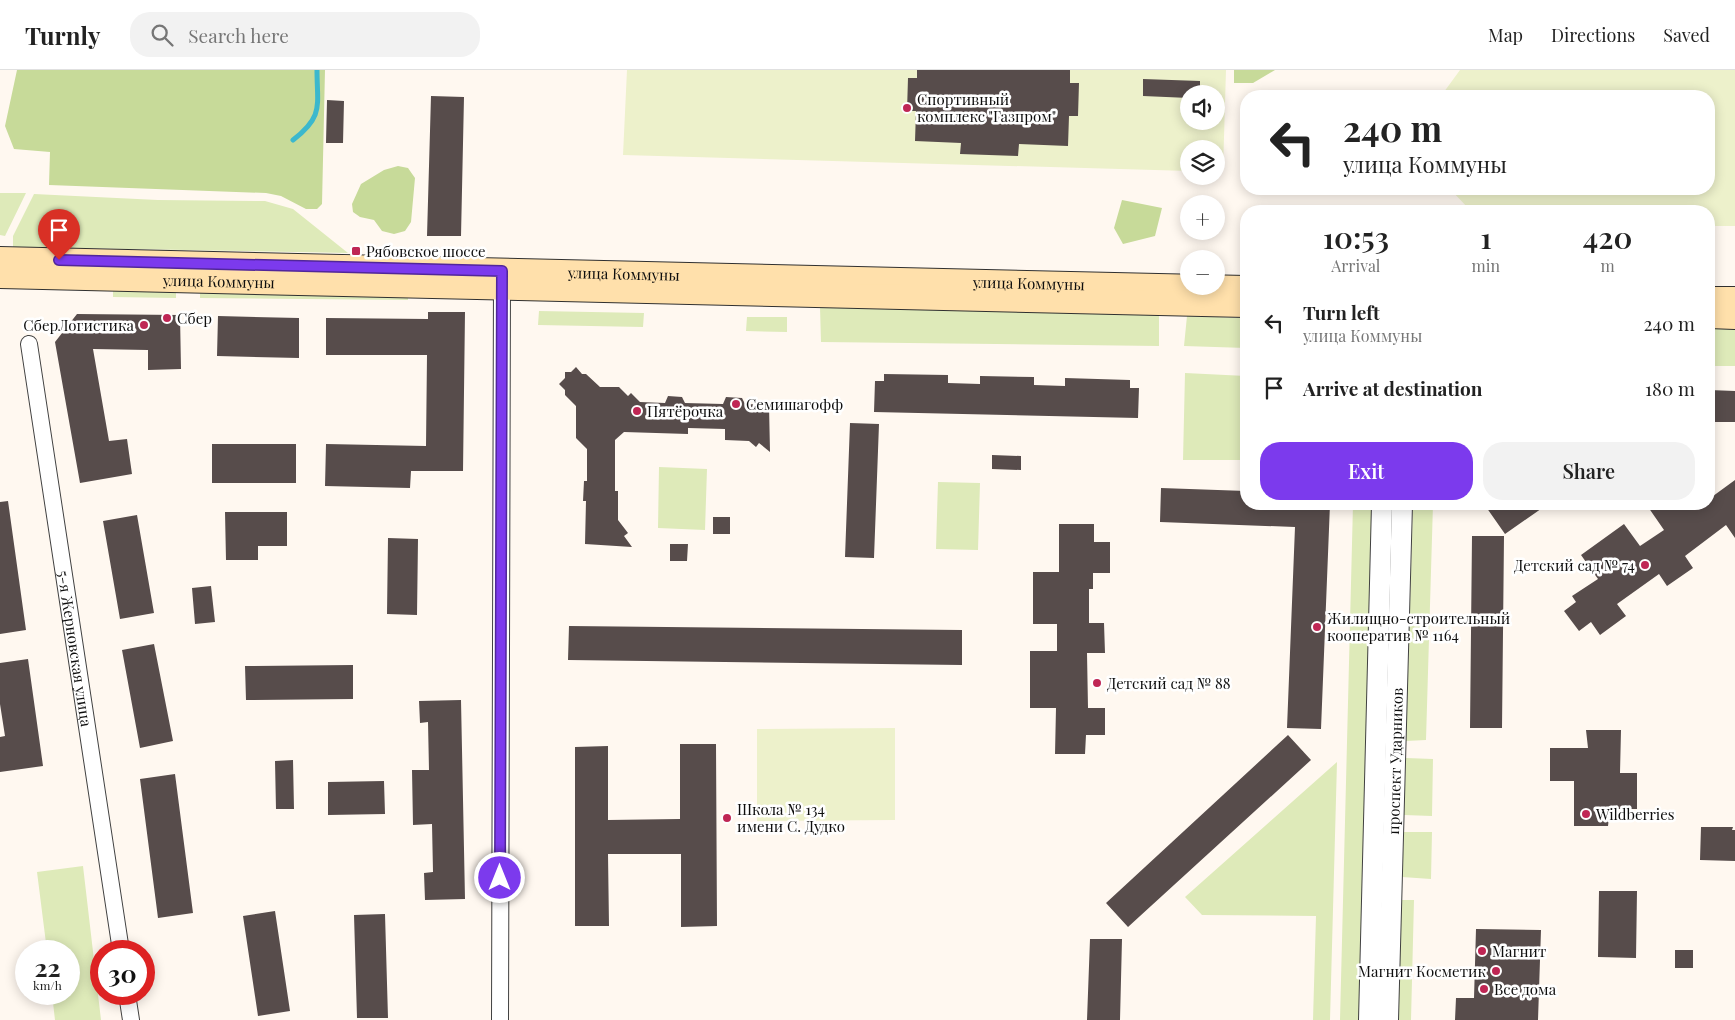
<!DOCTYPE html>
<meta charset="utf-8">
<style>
:root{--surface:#fff;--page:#f2f2f2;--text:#222;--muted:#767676;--line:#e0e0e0;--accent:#7c3aed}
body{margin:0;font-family:"Playfair Display",serif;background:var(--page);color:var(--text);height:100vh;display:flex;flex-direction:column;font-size:19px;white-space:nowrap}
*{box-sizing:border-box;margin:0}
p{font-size:16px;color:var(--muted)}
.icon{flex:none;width:28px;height:28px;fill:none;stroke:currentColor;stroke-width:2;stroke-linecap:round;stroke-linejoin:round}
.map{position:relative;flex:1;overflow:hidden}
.side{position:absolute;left:1240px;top:135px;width:475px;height:305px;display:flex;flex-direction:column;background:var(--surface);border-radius:20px;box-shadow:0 2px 12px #0003}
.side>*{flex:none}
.hud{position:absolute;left:1240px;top:20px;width:475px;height:105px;border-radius:20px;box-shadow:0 2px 12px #0003;background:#fff;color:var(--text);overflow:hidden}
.buttons{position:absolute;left:1180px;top:15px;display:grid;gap:10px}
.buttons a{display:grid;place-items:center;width:45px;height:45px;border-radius:50%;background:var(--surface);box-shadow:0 2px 12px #0003;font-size:25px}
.speed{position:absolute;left:15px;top:870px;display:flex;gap:10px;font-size:25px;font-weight:700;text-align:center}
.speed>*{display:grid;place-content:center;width:65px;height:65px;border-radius:50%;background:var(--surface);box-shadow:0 2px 12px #0003;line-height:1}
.speed small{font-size:12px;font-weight:400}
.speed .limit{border:8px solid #d22;background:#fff;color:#111}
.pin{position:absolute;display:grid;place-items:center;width:42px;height:42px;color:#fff;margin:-51px -21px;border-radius:50% 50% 50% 0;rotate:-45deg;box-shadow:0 0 5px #0007}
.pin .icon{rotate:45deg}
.me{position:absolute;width:55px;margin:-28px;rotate:0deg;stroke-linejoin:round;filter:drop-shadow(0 0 4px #0008)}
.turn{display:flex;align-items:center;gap:18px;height:105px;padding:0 20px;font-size:22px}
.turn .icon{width:65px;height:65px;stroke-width:2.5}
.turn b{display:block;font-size:35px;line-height:42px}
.eta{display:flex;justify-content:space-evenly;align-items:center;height:85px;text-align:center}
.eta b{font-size:30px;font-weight:600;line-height:35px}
.button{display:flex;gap:10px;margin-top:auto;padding:10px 20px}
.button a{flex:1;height:58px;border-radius:20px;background:var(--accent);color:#fff;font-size:20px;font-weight:600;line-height:58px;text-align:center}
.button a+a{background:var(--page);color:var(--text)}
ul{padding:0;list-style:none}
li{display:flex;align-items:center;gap:15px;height:65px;padding:0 20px}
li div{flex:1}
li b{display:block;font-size:19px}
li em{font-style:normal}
header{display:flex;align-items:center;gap:30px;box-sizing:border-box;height:70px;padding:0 25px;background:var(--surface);border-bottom:1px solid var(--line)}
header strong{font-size:24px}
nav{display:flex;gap:28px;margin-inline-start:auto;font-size:18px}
.search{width:350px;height:45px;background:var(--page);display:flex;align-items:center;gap:12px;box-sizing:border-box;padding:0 18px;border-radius:20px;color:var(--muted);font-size:19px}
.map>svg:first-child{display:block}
.green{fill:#deeab9}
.forest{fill:#c7da99}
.pitch{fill:#edf1cb;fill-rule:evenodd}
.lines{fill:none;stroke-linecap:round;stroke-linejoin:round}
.stream{stroke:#3cb8cd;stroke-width:5}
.building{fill:#574c4b}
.minor-casing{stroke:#414141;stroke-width:18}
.tertiary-casing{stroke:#414141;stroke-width:22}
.secondary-casing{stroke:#303030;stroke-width:26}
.minor{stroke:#fff;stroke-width:16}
.tertiary{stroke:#fff;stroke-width:20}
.secondary{stroke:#ffe0ab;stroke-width:24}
.route-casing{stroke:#51269a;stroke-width:12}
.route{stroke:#7c3aed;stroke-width:9}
.poi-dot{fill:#bf2654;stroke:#fff;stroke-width:2}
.labels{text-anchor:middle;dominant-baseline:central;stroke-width:5;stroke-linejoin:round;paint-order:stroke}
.poi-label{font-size:15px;fill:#0e0e0e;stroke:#fff;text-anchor:start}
.street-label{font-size:15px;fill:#0e0e0e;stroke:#fff}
</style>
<header>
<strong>Turnly</strong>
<div class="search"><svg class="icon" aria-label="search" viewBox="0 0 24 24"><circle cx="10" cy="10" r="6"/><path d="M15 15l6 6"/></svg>Search here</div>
<nav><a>Map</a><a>Directions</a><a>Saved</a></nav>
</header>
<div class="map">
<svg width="1735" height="950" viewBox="0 0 1735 950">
<rect width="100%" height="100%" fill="#fff8f0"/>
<!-- green -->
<path class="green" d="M 0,123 L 26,123 L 5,166 L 0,165 Z
M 34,124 L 158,130 L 265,131 L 293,139 L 348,183 L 13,177 L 13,166 Z
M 113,220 L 176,220 L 176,228 L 113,227 Z
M 200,220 L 408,223 L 408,230 L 200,228 Z
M 820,237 L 1159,244 L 1159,276 L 821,272 Z
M 539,241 L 644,243 L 643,257 L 538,255 Z
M 1187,246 L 1246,248 L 1246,278 L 1184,276 Z
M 747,247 L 787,247 L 787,262 L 746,261 Z
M 1709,258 L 1735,258 L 1735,296 L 1709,296 Z
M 1185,303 L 1246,306 L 1246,390 L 1183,390 Z
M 659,397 L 707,399 L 705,460 L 658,458 Z
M 938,412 L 980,413 L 978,480 L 936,479 Z
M 1353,434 L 1376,434 L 1362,950 L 1340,950 Z
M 1413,434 L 1433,434 L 1426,670 L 1406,671 Z
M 1406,688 L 1433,689 L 1432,746 L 1404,745 Z
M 1337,692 L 1330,950 L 1313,950 L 1316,846 L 1202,845 L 1185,827 Z
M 1404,762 L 1432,762 L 1431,809 L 1402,807 Z
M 83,796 L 101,950 L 55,950 L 52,924 L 69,924 L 69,881 L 47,881 L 37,802 Z
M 1401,830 L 1414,830 L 1411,950 L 1398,950 Z"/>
<!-- forest -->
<path class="forest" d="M 17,0 L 325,0 L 322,134 L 317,139 L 306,139 L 281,126 L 266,123 L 49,115 L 50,82 L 14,79 L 5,56 Z
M 1234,0 L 1275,0 L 1253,13 L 1234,13 Z
M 398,96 L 408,98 L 415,108 L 411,152 L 405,161 L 394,164 L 382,161 L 374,150 L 360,147 L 353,142 L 352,134 L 361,114 L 384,100 Z
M 1122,130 L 1162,138 L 1155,166 L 1123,174 L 1114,158 Z"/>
<!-- pitch -->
<path class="pitch" d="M 627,0 L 1226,0 L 1223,101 L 1216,101 L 1216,79 L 1189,79 L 1189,101 L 623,85 ZM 1189,24 L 1216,24 L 1216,51 L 1189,51 Z
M 1460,0 L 1735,0 L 1735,156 L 1709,156 L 1709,141 L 1475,141 L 1469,139 L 1450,119 L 1709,119 L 1709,26 L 1441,26 Z
M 895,658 L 895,750 L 757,751 L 757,659 Z"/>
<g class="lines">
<!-- stream -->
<path class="stream" d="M 293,70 C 324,46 317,36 317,0"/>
</g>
<!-- building -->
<path class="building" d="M 917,0 L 1070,0 L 1070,13 L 1079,13 L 1078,46 L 1069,46 L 1068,76 L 1019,74 L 1018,86 L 960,84 L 961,73 L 915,71 L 916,41 L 907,41 L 908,8 L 917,8 Z
M 1143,9 L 1200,11 L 1200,24 L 1189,24 L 1189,28 L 1143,26 Z
M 431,26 L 464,27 L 461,166 L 427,166 Z
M 327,30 L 344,31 L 343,73 L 326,73 Z
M 428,242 L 465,242 L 463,401 L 411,401 L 410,418 L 325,416 L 326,374 L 426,376 L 427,285 L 326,285 L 326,248 L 428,249 Z
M 77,244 L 180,245 L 181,299 L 148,300 L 148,280 L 93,279 L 109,371 L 127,369 L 132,404 L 80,413 L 55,272 Z
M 218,246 L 299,248 L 299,288 L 217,286 Z
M 576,297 L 582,304 L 586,304 L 600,317 L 619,317 L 628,326 L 631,323 L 640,332 L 665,333 L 668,326 L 682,327 L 685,333 L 723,334 L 726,327 L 742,328 L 745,334 L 769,335 L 770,382 L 759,373 L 756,377 L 749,371 L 725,370 L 725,359 L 688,358 L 688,364 L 624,362 L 615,370 L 615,421 L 618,421 L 618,450 L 628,463 L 624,466 L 632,477 L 585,474 L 586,431 L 583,431 L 584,411 L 587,411 L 587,379 L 576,368 L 576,336 L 565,325 L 565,320 L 559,314 L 565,308 L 565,302 L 571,302 Z
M 884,304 L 948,305 L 948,313 L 980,314 L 980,306 L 1034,307 L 1034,315 L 1065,316 L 1065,308 L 1130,310 L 1130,318 L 1139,318 L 1138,348 L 874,342 L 875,311 L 884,311 Z
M 1709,320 L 1735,321 L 1735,352 L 1709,352 Z
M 850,353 L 879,354 L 874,488 L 845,487 Z
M 212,374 L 296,374 L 296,413 L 212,413 Z
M 992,385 L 1021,386 L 1021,400 L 992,399 Z
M 1735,410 L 1735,468 L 1726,455 L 1685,486 L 1693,498 L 1667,516 L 1659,504 L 1617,534 L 1626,546 L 1600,565 L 1591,552 L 1579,561 L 1564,541 L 1576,532 L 1572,526 L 1598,509 L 1581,485 L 1624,454 L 1640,476 L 1664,460 L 1646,434 L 1709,434 L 1709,429 Z
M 1161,418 L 1246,421 L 1246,434 L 1330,434 L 1321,659 L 1287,658 L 1295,457 L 1160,452 Z
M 8,431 L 26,560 L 0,564 L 0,432 Z
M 1484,434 L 1548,434 L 1505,464 Z
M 225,442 L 287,442 L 287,476 L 258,476 L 258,490 L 226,490 Z
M 137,445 L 154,543 L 120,549 L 103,451 Z
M 713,447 L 730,447 L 730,464 L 713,464 Z
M 1059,454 L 1094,454 L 1094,472 L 1110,472 L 1110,503 L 1093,503 L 1093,519 L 1089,519 L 1089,553 L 1104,553 L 1105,583 L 1087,583 L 1088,638 L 1105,638 L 1105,665 L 1086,665 L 1085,684 L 1055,684 L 1056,638 L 1030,638 L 1030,581 L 1057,581 L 1057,554 L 1033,554 L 1033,502 L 1059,502 Z
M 1472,466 L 1504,466 L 1502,658 L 1470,658 Z
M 388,468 L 418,469 L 417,545 L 387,544 Z
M 670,474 L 688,474 L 687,491 L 670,491 Z
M 211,516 L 215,552 L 195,554 L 192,518 Z
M 569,556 L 962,560 L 962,595 L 568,590 Z
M 154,574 L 173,671 L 140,678 L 122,580 Z
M 28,589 L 43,696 L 0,702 L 0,667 L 5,666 L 0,634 L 0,593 Z
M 353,595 L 353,629 L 246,630 L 245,596 Z
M 461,630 L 465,829 L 425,830 L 424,803 L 433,802 L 432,754 L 413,755 L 412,700 L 429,700 L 428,652 L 420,653 L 419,631 Z
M 1586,660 L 1621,660 L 1620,703 L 1637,703 L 1637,739 L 1610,739 L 1608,756 L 1574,756 L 1574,711 L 1550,711 L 1550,678 L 1588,678 Z
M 1288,665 L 1311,690 L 1128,857 L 1106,833 Z
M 680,674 L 716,674 L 717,856 L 681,857 L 681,784 L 608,784 L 609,856 L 575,856 L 575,677 L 608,676 L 608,750 L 680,749 Z
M 293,690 L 294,739 L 276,739 L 275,691 Z
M 175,704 L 193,843 L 158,848 L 140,709 Z
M 384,711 L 385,744 L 328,745 L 328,712 Z
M 1701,757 L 1733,757 L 1732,760 L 1735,760 L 1735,791 L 1700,790 Z
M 1599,821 L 1637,821 L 1636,888 L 1598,887 Z
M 275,841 L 290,941 L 258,946 L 243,846 Z
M 385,844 L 388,948 L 357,948 L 354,845 Z
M 1476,859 L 1541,860 L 1538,950 L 1455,950 L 1456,928 L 1474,928 Z
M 1090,869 L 1122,869 L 1120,950 L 1087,950 Z
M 1675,880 L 1693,880 L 1693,898 L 1675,898 Z"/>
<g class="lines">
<!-- minor casing -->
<g class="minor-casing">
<g id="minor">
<path id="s1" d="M 29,274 L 121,881"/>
<path d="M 127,924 L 131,950"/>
<path d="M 500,950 L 502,207"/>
</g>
</g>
<!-- tertiary casing -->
<g class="tertiary-casing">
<g id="tertiary">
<path d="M 1369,950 L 1382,434"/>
<path id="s2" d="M 1388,950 L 1402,434"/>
</g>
</g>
<!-- secondary casing -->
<g class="secondary-casing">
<g id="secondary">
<path id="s3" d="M 0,189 L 1246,218"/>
<path id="s4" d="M 0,206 L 1246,235"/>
<path d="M 1709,229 L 1735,229"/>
<path d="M 1709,246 L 1735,247"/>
</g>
</g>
<!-- minor -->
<use href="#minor" class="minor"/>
<!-- tertiary -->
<use href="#tertiary" class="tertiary"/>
<!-- secondary -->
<use href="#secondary" class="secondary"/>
</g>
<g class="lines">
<!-- route casing -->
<g class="route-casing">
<path id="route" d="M 59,190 L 502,201 L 500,808"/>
</g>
<!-- route -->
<use href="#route" class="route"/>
</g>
<!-- markers -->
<g class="poi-dot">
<circle cx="907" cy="38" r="5"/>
<rect x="351" y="176" width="10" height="10" rx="2.5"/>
<circle cx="167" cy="248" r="5"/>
<circle cx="144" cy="255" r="5"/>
<circle cx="736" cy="334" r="5"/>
<circle cx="637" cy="341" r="5"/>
<circle cx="1645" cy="495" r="5"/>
<circle cx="1317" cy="557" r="5"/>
<circle cx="1097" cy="613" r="5"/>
<circle cx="1586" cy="744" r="5"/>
<circle cx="727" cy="748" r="5"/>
<circle cx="1482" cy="881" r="5"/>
<circle cx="1496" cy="901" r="5"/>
<circle cx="1484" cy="919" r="5"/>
</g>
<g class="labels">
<!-- poi labels -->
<g class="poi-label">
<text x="917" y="29">Cпортивный<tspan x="917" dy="17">комплекс "Газпром"</tspan></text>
<text x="366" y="181">Рябовское шоссе</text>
<text x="177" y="248">Сбер</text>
<text x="134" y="255" text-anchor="end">СберЛогистика</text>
<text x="746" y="334">Семишагофф</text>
<text x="647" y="341">Пятёрочка</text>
<text x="1635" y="495" text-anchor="end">Детский сад № 74</text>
<text x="1327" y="548">Жилищно-строительный<tspan x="1327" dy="17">кооператив № 1164</tspan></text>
<text x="1107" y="613">Детский сад № 88</text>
<text x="737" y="739">Школа № 134<tspan x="737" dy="17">имени С. Дудко</tspan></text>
<text x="1596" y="744">Wildberries</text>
<text x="1492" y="881">Магнит</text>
<text x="1486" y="901" text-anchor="end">Магнит Косметик</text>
<text x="1494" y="919">Все дома</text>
</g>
<!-- street labels -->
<g class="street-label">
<text stroke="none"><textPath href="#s3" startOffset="624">улица Коммуны</textPath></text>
<text stroke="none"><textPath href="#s4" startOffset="219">улица Коммуны</textPath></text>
<text stroke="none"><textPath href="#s3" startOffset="1029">улица Коммуны</textPath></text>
<text stroke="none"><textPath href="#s1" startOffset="308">5-я Жерновская улица</textPath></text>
<text stroke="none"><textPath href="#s2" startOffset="259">проспект Ударников</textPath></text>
</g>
</g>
</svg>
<div class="buttons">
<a><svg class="icon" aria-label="sound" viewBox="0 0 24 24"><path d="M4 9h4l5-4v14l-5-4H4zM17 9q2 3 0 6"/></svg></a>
<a><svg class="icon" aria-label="layers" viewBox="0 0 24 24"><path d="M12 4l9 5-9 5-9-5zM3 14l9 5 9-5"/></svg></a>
<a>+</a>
<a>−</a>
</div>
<div class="speed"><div>22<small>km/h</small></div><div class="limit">30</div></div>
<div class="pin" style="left:59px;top:190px;background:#d93025"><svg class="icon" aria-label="arrive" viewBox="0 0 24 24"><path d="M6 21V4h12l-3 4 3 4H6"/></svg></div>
<svg class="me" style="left:500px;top:808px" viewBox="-20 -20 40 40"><circle r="17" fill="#7c3aed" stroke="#fff" stroke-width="3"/><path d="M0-11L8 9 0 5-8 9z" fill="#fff"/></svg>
<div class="hud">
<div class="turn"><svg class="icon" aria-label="left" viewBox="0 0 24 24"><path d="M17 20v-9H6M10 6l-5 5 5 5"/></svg><div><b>240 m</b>улица Коммуны</div></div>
</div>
<section class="side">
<div class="eta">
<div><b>10:53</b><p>Arrival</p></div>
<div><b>1</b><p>min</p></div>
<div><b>420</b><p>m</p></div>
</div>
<ul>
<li><svg class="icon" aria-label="left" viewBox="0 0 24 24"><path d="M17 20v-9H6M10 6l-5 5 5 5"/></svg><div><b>Turn left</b><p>улица Коммуны</p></div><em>240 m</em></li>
<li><svg class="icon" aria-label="arrive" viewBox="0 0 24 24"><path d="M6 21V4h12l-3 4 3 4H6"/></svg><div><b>Arrive at destination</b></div><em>180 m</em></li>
</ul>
<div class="button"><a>Exit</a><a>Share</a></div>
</section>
</div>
